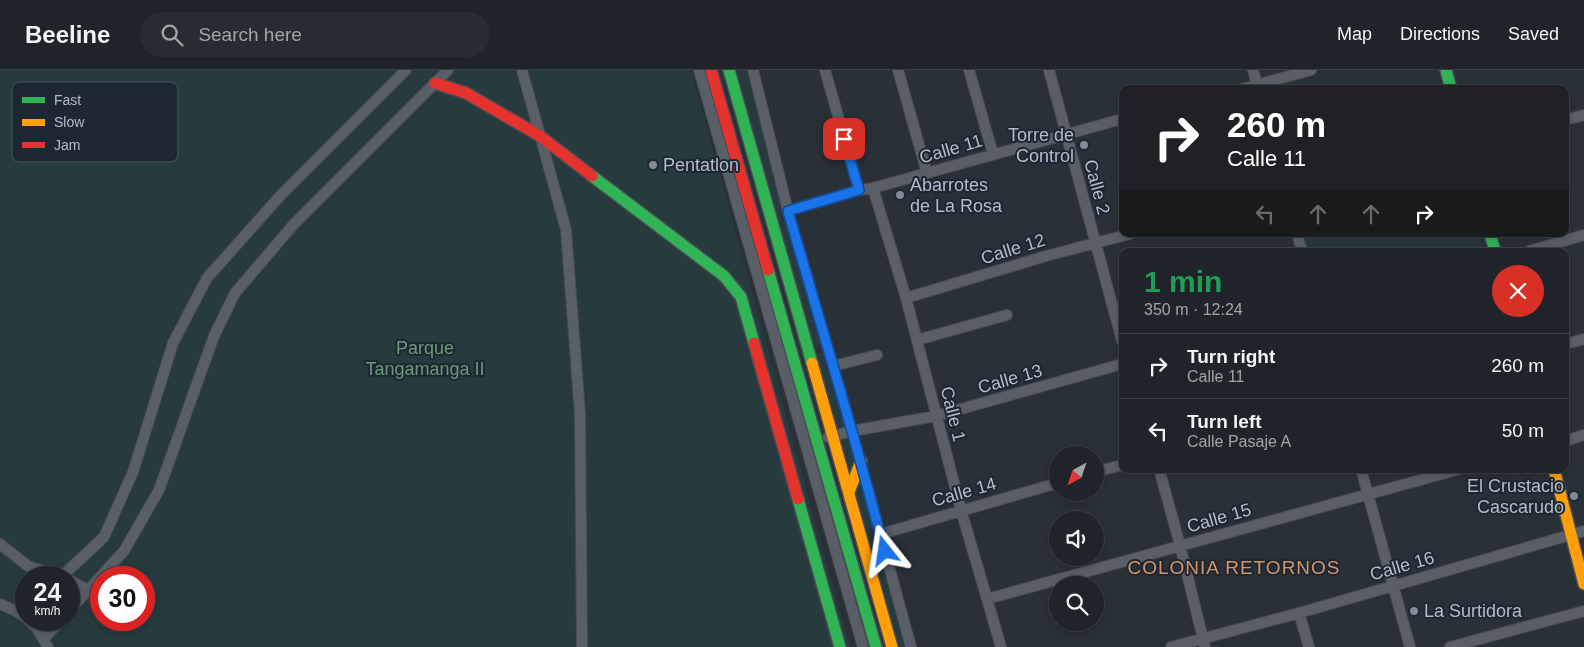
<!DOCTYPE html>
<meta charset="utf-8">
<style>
:root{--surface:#20242a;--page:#282c32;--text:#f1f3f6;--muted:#a2a4a8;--line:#3d4147}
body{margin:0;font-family:Arial,sans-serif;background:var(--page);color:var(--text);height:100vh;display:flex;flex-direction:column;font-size:19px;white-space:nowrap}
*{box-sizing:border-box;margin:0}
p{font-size:16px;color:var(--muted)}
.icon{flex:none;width:28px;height:28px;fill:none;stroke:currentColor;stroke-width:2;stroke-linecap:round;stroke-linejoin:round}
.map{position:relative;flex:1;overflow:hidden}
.side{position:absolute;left:1119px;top:178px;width:450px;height:225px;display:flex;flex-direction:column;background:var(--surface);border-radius:10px;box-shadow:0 2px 8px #0003,0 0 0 1px var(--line)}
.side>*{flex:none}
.hud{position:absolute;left:1119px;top:15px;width:450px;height:152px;border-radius:10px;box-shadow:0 2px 8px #0003,0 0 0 1px var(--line);background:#202124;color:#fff;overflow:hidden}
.needle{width:32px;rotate:220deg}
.fabs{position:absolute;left:1049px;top:376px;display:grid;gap:10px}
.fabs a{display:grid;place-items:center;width:55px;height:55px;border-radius:50%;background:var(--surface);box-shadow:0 2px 8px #0003,0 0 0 1px var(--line);font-size:25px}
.speed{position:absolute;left:15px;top:496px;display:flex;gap:10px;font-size:25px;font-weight:700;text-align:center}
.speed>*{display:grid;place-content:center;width:65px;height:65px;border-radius:50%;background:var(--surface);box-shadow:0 2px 8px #0003,0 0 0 1px var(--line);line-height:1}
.speed small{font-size:12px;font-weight:400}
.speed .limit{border:8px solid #d22;background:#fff;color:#111}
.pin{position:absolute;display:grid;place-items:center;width:42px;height:42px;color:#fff;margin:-21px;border-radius:10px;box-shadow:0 2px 8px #0006}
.me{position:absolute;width:55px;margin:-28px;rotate:345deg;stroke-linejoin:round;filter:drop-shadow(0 0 4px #0008)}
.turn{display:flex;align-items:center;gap:18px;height:105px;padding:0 25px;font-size:22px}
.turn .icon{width:65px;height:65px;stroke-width:2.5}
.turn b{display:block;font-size:35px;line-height:42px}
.lanes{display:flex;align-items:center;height:48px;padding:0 25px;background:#0003;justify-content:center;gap:25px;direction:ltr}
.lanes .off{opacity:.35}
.round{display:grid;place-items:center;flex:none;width:52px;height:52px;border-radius:26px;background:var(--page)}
.head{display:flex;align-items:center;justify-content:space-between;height:85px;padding:0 25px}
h1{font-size:30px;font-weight:700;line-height:38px;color:#1e9e55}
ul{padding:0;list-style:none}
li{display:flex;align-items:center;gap:15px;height:65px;padding:0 25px;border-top:1px solid var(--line)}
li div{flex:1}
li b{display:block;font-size:19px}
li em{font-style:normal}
header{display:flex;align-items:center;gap:30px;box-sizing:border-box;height:70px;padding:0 25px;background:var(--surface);border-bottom:1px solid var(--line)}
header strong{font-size:24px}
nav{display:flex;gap:28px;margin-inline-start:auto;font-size:18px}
.search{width:350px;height:45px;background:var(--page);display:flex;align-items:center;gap:12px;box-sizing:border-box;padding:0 18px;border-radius:28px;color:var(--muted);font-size:19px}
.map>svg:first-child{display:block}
.green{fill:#273a3e;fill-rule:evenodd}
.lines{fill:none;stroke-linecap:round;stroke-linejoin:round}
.street-casing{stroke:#484c53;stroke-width:12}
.fast-casing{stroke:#484c53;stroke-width:14}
.slow-casing{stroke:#484c53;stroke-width:14}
.jam-casing{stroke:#484c53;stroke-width:14}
.street{stroke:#5a5e66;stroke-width:10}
.fast{stroke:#30b455;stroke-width:11}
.slow{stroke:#ff9f0a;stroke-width:11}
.jam{stroke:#e5322d;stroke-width:11}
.route-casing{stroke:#114b97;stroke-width:12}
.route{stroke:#1a73e8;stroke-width:9}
.poi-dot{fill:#848b96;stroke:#1d2633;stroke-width:2}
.labels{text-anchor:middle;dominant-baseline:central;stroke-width:4;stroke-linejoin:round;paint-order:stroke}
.poi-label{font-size:18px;fill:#b4bcc9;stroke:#1d2633;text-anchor:start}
.street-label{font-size:18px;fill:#b4bcc9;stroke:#1d2633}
.park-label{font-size:18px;fill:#6b9a76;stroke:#1d2633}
.neighbourhood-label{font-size:19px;letter-spacing:1px;fill:#d59563;stroke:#1d2633}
.key{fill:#1d2633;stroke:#4a5360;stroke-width:1}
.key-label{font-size:14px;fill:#b4bcc9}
</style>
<header>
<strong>Beeline</strong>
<div class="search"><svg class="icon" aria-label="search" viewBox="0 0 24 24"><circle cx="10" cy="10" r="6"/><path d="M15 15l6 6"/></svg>Search here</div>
<nav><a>Map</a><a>Directions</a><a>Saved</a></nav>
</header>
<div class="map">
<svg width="1584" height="577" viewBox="0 0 1584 577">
<rect width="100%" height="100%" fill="#2a3038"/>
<!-- green -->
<path class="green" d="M 0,0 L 691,0 L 850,577 L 0,577 ZM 26,508 L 69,508 L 69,550 L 26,550 ZM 101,508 L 144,508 L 144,550 L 101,550 Z
M 734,0 L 749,0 L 826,275 L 814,277 Z
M 1303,164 L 1479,164 L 1484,181 L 1309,181 Z
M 826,281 L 848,359 L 838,361 L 814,284 Z
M 850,364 L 857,390 L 850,408 L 839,368 Z
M 860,401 L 909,577 L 898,577 L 853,419 Z"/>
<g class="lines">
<!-- street casing -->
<g class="street-casing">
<path id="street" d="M 522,0 L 566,160 L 580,344 L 582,577
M 699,0 L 863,577
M 753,0 L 788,141 L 852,361 L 911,577
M 825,0 L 859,120
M 898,0 L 927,103
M 969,0 L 993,84
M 1049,0 L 1122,271
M 1253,0 L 1258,19
M 1242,19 L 1311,0
M 1565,50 L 1584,45
M 873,118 L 906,228 L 961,440 L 1001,577
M 788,141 L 859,120 L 873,118 L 1122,49
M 1297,164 L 1302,181
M 1529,181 L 1584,165
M 906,228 L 1046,186 L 1130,164
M 917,270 L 1007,245
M 1565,274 L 1584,269
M 833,296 L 877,285
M 828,367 L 852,361 L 936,346 L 1122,294
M 1565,371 L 1584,365
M 1159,399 L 1180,475 L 1205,577
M 1361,399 L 1410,577
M 1095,402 L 1122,395
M 881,464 L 1058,413
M 0,474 L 28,496 L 65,508
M 60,508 L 104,467 L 133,402 L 173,273 L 207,208 L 281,125 L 406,0
M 69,510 L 88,520
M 987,529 L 1460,399
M 0,534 L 14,540 L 26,548
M 14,540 L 26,532
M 69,541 L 124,481 L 159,420 L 214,266 L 235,223 L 294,154 L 448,0
M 1299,543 L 1309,577
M 28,550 L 36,557 L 48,577
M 44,569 L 61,550
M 1171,577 L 1299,543 L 1584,461
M 1450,577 L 1584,541"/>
</g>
<!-- fast casing -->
<g class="fast-casing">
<path id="fast" d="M 729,0 L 812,293
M 1446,0 L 1451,19
M 592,106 L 724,206 L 741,227 L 754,273
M 1490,164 L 1495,181
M 768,200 L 876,577
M 798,429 L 840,577"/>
</g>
<!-- slow casing -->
<g class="slow-casing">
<path id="slow" d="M 812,293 L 892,577
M 1554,399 L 1584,514
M 849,422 L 861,391"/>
</g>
<!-- jam casing -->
<g class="jam-casing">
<path id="jam" d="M 711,0 L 768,200
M 435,13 L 466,23 L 540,66 L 592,106
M 754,273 L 798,429"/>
</g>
<!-- street -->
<use href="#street" class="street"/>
<!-- fast -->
<use href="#fast" class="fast"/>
<!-- slow -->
<use href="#slow" class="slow"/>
<!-- jam -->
<use href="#jam" class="jam"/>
</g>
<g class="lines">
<!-- route casing -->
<g class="route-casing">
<path id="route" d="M 844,69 L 859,120 L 788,141 L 852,361 L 885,481"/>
</g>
<!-- route -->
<use href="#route" class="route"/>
</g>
<!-- markers -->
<g class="poi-dot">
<circle cx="1084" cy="75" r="5"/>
<circle cx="653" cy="95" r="5"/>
<circle cx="900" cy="125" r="5"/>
<circle cx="1574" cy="426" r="5"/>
<circle cx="1414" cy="541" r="5"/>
</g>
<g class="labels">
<!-- poi labels -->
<g class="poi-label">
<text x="1074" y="65" text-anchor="end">Torre de<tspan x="1074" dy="21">Control</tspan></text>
<text x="663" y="95">Pentatlon</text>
<text x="910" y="115">Abarrotes<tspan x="910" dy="21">de La Rosa</tspan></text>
<text x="1564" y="416" text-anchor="end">El Crustacio<tspan x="1564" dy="21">Cascarudo</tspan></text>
<text x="1424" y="541">La Surtidora</text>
</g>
<!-- street labels -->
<g class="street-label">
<text transform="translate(951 79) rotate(-16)">Calle 11</text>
<text transform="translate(1097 117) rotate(75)">Calle 2</text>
<text transform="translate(1013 179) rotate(-17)">Calle 12</text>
<text transform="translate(1010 309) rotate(-16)">Calle 13</text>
<text transform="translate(953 344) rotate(76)">Calle 1</text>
<text transform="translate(964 422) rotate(-16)">Calle 14</text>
<text transform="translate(1219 448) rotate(-16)">Calle 15</text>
<text transform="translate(1402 496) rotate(-16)">Calle 16</text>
</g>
<!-- park labels -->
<g class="park-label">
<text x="425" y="278">Parque<tspan x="425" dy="21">Tangamanga II</tspan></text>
</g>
<!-- neighbourhood labels -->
<g class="neighbourhood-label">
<text x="1234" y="497">COLONIA RETORNOS</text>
</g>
</g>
<!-- legend -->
<rect x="12" y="12" width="166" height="80" rx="8" class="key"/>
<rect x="22" y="27" width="23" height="6" fill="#30b455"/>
<rect x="22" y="49" width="23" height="7" fill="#ff9f0a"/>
<rect x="22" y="72" width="23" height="6" fill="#e5322d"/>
<g class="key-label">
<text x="54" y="35">Fast</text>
<text x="54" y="57">Slow</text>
<text x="54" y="80">Jam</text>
</g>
</svg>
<div class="fabs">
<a><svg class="needle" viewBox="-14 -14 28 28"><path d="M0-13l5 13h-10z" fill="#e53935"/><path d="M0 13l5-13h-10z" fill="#a2a4a8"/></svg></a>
<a><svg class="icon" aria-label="sound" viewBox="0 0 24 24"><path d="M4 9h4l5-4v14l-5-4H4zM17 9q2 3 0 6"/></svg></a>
<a><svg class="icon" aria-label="search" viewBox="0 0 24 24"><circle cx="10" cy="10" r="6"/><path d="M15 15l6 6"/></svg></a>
</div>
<div class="speed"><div>24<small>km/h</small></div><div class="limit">30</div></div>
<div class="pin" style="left:844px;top:69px;background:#d93025"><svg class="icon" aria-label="arrive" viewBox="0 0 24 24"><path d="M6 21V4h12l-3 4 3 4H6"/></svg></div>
<svg class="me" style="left:885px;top:481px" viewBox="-20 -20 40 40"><path d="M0-17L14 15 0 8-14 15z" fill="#1a73e8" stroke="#fff" stroke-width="4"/></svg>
<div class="hud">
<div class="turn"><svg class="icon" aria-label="right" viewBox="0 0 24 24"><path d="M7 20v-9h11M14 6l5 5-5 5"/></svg><div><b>260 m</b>Calle 11</div></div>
<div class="lanes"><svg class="icon off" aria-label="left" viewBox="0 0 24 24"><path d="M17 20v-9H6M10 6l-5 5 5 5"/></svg><svg class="icon off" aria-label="ahead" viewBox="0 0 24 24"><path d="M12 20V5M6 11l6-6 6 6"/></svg><svg class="icon off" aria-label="ahead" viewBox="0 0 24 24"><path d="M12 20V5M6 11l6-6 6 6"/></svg><svg class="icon" aria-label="right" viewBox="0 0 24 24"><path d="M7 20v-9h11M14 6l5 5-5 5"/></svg></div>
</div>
<section class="side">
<div class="head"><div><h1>1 min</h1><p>350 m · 12:24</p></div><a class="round" style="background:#d93025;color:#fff"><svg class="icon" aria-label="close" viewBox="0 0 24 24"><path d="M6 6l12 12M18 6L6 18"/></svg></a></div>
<ul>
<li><svg class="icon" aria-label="right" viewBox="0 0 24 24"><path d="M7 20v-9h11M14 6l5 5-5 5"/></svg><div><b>Turn right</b><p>Calle 11</p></div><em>260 m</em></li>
<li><svg class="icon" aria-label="left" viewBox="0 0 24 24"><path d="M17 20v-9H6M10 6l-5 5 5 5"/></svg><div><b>Turn left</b><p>Calle Pasaje A</p></div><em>50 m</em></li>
</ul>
</section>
</div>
